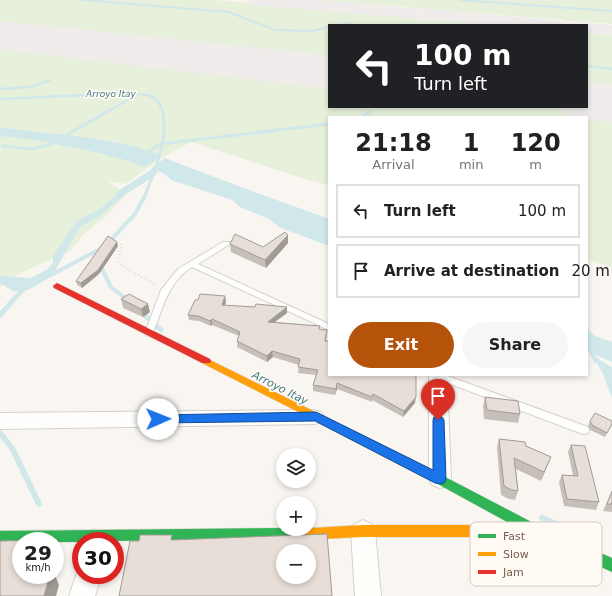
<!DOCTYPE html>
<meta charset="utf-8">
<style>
:root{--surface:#fff;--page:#f6f6f6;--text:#202124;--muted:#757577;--line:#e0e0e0;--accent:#b45309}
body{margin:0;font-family:"DejaVu Sans",sans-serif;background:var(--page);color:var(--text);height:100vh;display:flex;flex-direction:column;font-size:15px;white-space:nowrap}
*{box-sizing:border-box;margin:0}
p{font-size:13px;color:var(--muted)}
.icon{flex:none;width:22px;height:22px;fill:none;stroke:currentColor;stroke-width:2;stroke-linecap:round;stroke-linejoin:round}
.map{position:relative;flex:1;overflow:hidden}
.side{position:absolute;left:328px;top:116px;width:260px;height:260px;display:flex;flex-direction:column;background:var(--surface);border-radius:0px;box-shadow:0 2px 6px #0003}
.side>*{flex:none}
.banner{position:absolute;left:328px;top:24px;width:260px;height:84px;border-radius:0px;box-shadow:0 2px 6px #0003;background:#202124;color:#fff;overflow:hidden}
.controls{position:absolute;left:276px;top:448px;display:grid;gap:8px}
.controls a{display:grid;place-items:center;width:40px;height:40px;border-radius:50%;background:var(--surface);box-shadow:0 2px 6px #0003;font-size:20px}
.speed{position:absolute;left:12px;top:532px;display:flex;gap:8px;font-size:20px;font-weight:700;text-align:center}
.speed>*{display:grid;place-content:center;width:52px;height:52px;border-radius:50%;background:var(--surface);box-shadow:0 2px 6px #0003;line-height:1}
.speed small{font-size:10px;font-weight:400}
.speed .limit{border:6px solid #d22;background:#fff;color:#111}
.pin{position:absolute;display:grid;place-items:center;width:34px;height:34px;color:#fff;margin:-41px -17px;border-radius:50% 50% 50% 0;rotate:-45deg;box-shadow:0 0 4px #0007}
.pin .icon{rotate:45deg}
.me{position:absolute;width:44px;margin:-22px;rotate:89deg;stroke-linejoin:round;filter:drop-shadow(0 0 3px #0008)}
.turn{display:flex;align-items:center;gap:14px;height:84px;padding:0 20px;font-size:18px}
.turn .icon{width:52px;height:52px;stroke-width:2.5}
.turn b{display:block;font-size:28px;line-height:34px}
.eta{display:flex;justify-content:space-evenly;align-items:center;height:68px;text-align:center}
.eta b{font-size:24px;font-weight:800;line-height:28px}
.cta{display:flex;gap:8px;margin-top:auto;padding:8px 20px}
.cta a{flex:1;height:46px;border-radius:24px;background:var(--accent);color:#fff;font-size:16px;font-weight:800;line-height:46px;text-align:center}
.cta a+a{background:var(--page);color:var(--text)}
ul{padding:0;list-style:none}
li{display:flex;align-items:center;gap:12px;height:54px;margin:0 8px 6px;padding:0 12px;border:2px solid var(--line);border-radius:0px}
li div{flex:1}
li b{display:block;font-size:15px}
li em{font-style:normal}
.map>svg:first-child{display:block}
.green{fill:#e7f0db}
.water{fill:#d0e8ea}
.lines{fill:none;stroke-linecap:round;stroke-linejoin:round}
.stream-far5{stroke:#d0e8ea;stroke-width:2}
.stream-far4{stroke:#d0e8ea;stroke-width:2.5}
.stream-far3{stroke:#d0e8ea;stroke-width:3}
.stream-far2{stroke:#d0e8ea;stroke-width:4}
.stream-far1{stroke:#d0e8ea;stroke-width:5}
.stream{stroke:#d0e8ea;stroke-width:6}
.taxiway{fill:#f0ecec;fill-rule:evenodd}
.runway{fill:#f0ecec;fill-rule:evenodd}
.lane-casing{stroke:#d7d1cb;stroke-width:2}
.street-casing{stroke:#d7d1cb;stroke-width:2}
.fast-casing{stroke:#d9d2cb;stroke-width:1}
.slow-casing{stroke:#d9d2cb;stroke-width:1}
.jam-casing{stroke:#d9d2cb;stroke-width:1}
.path{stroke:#dcd5d0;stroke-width:2;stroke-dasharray:1 2.5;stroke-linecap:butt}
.lane{fill:#fefefd;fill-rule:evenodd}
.street{fill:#fefefd;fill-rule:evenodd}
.fast{fill:#30b455;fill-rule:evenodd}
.slow{fill:#ff9f0a;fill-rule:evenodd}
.jam{fill:#e5322d;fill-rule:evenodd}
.wall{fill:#c6bfb9}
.shaded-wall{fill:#a19b96}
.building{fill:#e6ded7;stroke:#a19b96;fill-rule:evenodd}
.route{fill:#1a73e8;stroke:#114b97}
.labels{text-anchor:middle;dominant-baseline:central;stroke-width:3.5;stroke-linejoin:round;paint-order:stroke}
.far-water-label{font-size:9px;font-style:italic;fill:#437c86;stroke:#fffaf3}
.water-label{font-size:11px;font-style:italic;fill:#437c86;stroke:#fffaf3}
.key{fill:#fffaf3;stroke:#d7cbc1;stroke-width:1}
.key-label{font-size:11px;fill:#7a5c4d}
</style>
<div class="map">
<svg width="612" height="596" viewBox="0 0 612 596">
<rect width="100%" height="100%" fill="#f9f5f0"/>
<!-- green -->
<path class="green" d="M 0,0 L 214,0 L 470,22 L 491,25 L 329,25 L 329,60 L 0,25 Z
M 316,0 L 612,0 L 612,24 Z
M 587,33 L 612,35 L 612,90 L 587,87 Z
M 0,43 L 329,81 L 329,107 L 555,107 L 612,114 L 612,267 L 587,259 L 587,117 L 329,117 L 329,185 L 305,179 L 191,142 L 165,156 L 125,184 L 108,181 L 126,195 L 109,213 L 85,233 L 70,251 L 22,272 L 0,287 Z"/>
<!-- water -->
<path class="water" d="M 0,127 C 53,136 111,135 162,156 L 145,167 C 125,159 103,154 82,149 C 72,147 61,147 52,142 L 0,136 Z
M 165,158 L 230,183 L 329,219 L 329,246 L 281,228 L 267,218 L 240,207 L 232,200 L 171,180 L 166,175 L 158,171 L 155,176 L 123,196 L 99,217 L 80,227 L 52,276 L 30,289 L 20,292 L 13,291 L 0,283 L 0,276 L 31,278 L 48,269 L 53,263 L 53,256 L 73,226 L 80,219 L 100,209 L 115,196 L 118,191 L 152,169 L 151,168 Z
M 587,328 L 595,336 L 612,342 L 612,362 L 587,351 Z
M 593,356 L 612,367 L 612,398 L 602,372 Z"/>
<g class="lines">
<!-- stream-far5 -->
<path class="stream-far5" d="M 83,0 L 228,12 L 275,30 L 313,31 L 329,27
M 460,0 L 612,11
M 339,25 L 350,23"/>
<!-- stream-far4 -->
<path class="stream-far4" d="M 587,66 L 612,69
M 0,89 L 30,87 L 50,80
M 0,99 L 129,93 C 147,95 159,93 163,114
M 103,114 L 134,97 L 129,93
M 366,114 L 371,111"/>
<!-- stream-far3 -->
<path class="stream-far3" d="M 362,117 L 368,113
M 3,146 L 31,149 L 49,145 L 105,113
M 145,154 L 160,144 L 329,124
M 145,195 C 155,171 168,140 163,113"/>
<!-- stream-far2 -->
<path class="stream-far2" d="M 108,243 L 135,214 L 146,194
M 100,265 L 111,287 L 125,298
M 51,275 L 102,248
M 15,298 L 26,287"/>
<!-- stream-far1 -->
<path class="stream-far1" d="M 124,297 L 128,301
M 141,312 L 161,330
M 0,315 L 16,297
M 587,342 L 596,361"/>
<!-- stream -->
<path class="stream" d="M 0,433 L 12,448 L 39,504
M 542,518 L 579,534"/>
<!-- taxiway -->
<path class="taxiway" d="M 246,0 L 312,0 L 554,20 L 560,21 L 563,25 L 492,25 L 254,5 L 248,3 Z
M 587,23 L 612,25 L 612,35 L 587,33 L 587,25 L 580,25 Z"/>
<!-- runway -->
<path class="runway" d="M 0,21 L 329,55 L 329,89 L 0,49 Z
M 587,83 L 612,85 L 612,123 L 587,119 L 587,117 L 577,117 L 565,114 L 560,107 L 587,107 Z"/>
<!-- lane casing -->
<g class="lane-casing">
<path id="lane" d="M 223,242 L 229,242 L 230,244 L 198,264 L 329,324 L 329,330 L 192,267 C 168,282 163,308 153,333 L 149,336 L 146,335 L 145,333 L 161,290 L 178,269 Z
M 430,375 L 445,375 L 588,427 L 589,430 L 588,433 L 584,434 L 580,433 L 432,377 Z"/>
</g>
<!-- street casing -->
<g class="street-casing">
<path id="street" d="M 429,375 L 447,376 L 451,479 L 448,485 L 440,488 L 432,485 L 429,479 Z
M 314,410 L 321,412 L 324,417 L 321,422 L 314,424 L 0,429 L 0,413 Z
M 363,520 L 371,524 L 375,531 L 381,596 L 355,596 L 351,531 L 355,524 Z
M 81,566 L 81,575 L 101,575 L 95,596 L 69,596 L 79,567 Z"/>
</g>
<!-- fast casing -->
<g class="fast-casing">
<path id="fast" d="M 407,457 L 541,527 L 612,558 L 612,572 L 531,535 L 403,465 L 401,462 L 403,459 Z
M 283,528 L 302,529 L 306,534 L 304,538 L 299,540 L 81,541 L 81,542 L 55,542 L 55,541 L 21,541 L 21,543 L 0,543 L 0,531 Z"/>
</g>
<!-- slow casing -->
<g class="slow-casing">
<path id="slow" d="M 206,358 L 411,459 L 413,462 L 411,465 L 407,467 L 403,465 L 202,363 L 201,361 L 202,359 Z
M 363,525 L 533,525 L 538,527 L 540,531 L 538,535 L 533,537 L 363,537 L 299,540 L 294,538 L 292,534 L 296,529 Z"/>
</g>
<!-- jam casing -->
<g class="jam-casing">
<path id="jam" d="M 57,283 L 210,359 L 211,361 L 210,363 L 202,363 L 54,288 L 53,286 Z"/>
</g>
<!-- path -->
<path class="path" d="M 122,244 L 118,258 L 122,266 L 157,285"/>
<!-- lane -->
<use href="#lane" class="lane"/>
<!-- street -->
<use href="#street" class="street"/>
<!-- fast -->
<use href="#fast" class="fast"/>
<!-- slow -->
<use href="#slow" class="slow"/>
<!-- jam -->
<use href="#jam" class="jam"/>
</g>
<!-- wall -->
<path class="wall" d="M 288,235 L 288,243 L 266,268 L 231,252 L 230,244 L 263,247 Z
M 118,246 L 99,274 L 82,288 L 77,285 L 76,281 Z
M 225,296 L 226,302 L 225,305 L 287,313 L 275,322 L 320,326 L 319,329 L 327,335 L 326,341 L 329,375 L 415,403 L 403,417 L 372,400 L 372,402 L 337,389 L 335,395 L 313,391 L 313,385 L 316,375 L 298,373 L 299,365 L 273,357 L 267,362 L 237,347 L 237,341 L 239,336 L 212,325 L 211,326 L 199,321 L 189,320 L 188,315 L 198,300 Z
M 121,299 L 150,312 L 143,317 L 123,308 Z
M 485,397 L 520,414 L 518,423 L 484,419 L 483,406 Z
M 590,421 L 611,426 L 605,437 L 590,430 L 588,426 Z
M 499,439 L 526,446 L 551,457 L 541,481 L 516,469 L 518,491 L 515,500 L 509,499 L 501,495 L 497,448 Z
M 571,445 L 599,502 L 596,510 L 564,506 L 559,482 L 562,475 L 573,475 L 568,452 Z
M 612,491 L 612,512 L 603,511 Z"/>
<!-- shaded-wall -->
<path class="shaded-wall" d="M 288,235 L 288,243 L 266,268 L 265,260 Z
M 117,242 L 118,246 L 99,274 L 82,288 L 81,283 Z
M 225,296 L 226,302 L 223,310 L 222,305 Z
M 148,304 L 150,312 L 143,317 L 141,309 Z
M 287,307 L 287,313 L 268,327 L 268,322 Z
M 212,319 L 212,325 L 211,326 L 210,321 Z
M 272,351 L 273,357 L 267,362 L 267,356 Z
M 337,383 L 337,389 L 335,395 Z
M 416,397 L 415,403 L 403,417 L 404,411 Z
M 551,457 L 547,466 L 541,481 L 544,472 Z
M 43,575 L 55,575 L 59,585 L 56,596 L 44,596 Z"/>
<!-- building -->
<path class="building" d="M 285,232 L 288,235 L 265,260 L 230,244 L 235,234 L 263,247 Z
M 108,236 L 117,242 L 98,270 L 81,283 L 76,281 Z
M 129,294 L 148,304 L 141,309 L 121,299 Z
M 200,294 L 225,296 L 222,305 L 255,307 L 256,304 L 287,307 L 268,322 L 320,326 L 319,329 L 327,330 L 325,341 L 329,341 L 329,375 L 416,375 L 416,397 L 404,411 L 373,394 L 372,397 L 337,383 L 336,389 L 313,385 L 318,370 L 298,367 L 300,359 L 272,351 L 267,356 L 237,341 L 240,332 L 212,319 L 210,321 L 198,316 L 188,315 L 195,300 L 198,300 Z
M 485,397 L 518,401 L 520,414 L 487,410 Z
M 595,413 L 612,421 L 612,424 L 607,433 L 592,425 L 590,421 Z
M 499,439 L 525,442 L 526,446 L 551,457 L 544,472 L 514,458 L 518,491 L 512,490 L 504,486 Z
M 571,445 L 585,446 L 599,502 L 567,499 L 562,475 L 578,476 Z
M 612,491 L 612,504 L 607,504 Z
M 327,534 L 332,596 L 119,596 L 130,541 L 139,541 L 140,535 L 172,535 L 171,540 ZM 283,551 L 309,551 L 309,577 L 283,577 Z
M 49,540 L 49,541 L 21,541 L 21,575 L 50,575 L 44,596 L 0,596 L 0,541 Z"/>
<!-- route -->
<path class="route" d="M 316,412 L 433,470 L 433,420 L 434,417 L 438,416 L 442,417 L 444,420 L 446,479 L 444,483 L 440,484 L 435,483 L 315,421 L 158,423 L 154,422 L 152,419 L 154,416 L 158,415 Z"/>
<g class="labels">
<!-- far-water labels -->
<g class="far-water-label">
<text x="111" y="94">Arroyo Itay</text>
</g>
<!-- water labels -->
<g class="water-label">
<text transform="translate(280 388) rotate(27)">Arroyo Itay</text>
</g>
</g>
<!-- legend -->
<rect x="470" y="522" width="132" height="64" rx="6" class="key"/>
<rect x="478" y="534" width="18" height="4" fill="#30b455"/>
<rect x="478" y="552" width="18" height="4" fill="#ff9f0a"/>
<rect x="478" y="570" width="18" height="4" fill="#e5322d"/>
<g class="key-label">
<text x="503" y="540">Fast</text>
<text x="503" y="558">Slow</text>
<text x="503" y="576">Jam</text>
</g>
</svg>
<div class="controls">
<a><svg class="icon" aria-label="layers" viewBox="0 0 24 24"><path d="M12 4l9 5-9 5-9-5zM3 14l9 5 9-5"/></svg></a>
<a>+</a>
<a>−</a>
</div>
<div class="speed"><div>29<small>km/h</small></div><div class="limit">30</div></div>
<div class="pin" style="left:438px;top:420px;background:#d93025"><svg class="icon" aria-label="arrive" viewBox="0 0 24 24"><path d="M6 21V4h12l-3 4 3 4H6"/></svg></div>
<svg class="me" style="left:158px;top:419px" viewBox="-20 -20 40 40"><circle r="19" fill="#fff"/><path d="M0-13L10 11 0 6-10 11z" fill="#1a73e8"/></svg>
<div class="banner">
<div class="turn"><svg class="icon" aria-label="left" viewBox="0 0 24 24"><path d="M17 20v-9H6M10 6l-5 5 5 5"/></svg><div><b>100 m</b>Turn left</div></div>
</div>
<section class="side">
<div class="eta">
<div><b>21:18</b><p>Arrival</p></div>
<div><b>1</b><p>min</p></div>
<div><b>120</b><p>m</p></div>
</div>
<ul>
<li><svg class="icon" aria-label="left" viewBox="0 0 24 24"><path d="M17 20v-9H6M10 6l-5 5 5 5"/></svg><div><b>Turn left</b></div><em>100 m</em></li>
<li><svg class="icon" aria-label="arrive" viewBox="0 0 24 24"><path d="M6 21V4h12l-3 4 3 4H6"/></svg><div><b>Arrive at destination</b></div><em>20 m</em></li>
</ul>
<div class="cta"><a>Exit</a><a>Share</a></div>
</section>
</div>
